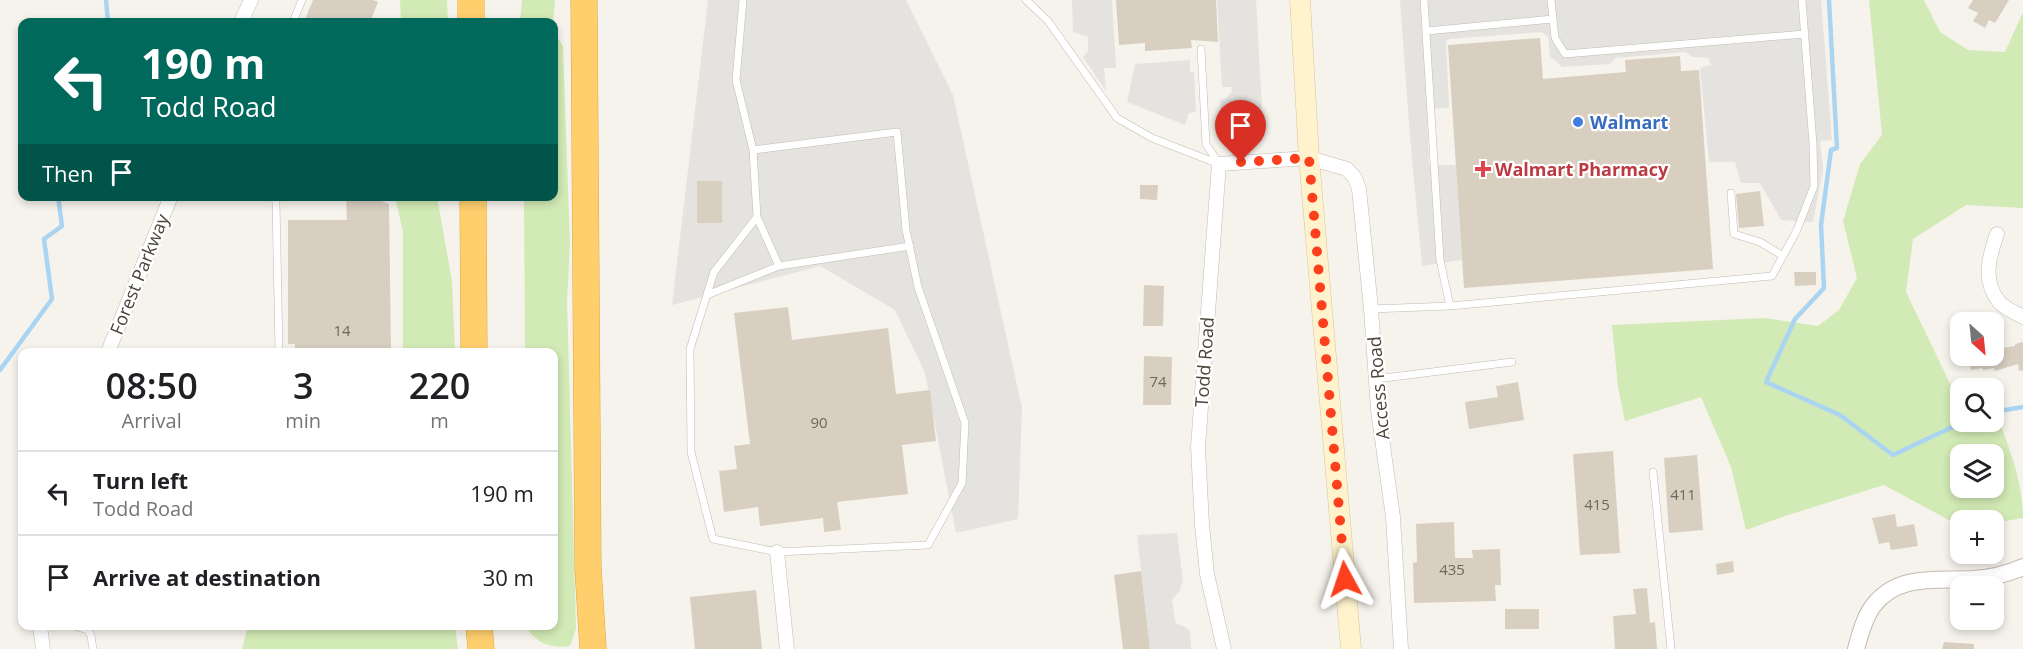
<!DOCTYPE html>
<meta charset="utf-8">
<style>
:root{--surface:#fff;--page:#f6f6f6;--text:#202124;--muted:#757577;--line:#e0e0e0}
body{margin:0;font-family:"Open Sans",sans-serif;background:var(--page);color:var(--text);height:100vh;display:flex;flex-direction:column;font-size:22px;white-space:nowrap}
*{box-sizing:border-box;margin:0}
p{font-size:20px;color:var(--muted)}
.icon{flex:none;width:33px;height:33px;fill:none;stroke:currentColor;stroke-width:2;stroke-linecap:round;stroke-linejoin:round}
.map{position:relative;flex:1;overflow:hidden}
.panel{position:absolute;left:18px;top:348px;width:540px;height:282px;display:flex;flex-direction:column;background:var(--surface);border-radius:12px;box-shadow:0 3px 9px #0003}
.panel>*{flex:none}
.banner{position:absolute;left:18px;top:18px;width:540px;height:183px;border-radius:12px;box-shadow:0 3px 9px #0003;background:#00695c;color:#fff;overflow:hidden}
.needle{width:39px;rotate:153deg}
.fabs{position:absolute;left:1950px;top:312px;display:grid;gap:12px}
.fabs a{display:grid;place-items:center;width:54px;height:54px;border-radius:12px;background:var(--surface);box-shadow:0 3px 9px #0003;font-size:30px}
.pin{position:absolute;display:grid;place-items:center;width:51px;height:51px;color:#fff;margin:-62px -26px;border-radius:50% 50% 50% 0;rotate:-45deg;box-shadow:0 0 6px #0007}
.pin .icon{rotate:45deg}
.me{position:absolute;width:66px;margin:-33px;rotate:355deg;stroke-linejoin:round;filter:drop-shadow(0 0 4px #0008)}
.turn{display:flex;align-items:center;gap:21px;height:126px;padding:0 24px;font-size:27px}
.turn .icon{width:78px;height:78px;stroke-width:2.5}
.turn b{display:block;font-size:42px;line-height:51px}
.then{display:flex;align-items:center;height:57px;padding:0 24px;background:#0003;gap:12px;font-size:22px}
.eta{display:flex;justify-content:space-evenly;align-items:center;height:102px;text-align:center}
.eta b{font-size:36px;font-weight:600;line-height:42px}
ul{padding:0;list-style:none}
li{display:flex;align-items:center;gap:18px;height:84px;padding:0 24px;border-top:2px solid var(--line)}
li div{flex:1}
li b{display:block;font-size:22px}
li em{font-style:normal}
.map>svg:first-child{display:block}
.green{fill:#d2eab5;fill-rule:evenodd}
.parking{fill:#e5e3e0}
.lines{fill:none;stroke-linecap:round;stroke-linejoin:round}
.stream{stroke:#a9d4f2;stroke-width:4.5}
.building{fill:#d8cfc1}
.service-casing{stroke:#c2bbae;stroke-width:8}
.minor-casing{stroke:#c2bbae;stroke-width:15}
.tertiary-casing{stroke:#c2bbae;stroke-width:18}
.secondary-casing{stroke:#d6c79b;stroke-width:21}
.motorway-casing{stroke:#e0a43c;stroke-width:27}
.service{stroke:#fff;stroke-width:7}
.minor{stroke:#fff;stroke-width:14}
.tertiary{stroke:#fff;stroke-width:16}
.secondary{stroke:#fff3cd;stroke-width:20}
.motorway{stroke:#ffcf6e;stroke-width:26}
.route{stroke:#fc3f1d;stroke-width:10;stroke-dasharray:0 18}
.shop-dot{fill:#3f7fe0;stroke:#fff;stroke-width:2}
.health-dot{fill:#e0444e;stroke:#fff;stroke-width:2}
.labels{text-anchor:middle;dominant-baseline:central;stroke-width:4.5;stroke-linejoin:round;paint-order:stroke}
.number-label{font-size:15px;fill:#6e675b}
.shop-label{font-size:18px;font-weight:bold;fill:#366cbe;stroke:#fff;text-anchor:start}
.health-label{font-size:18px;font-weight:bold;fill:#be3a42;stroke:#fff;text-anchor:start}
.street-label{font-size:18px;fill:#4b4439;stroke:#fff}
</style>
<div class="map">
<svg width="2023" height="649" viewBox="0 0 2023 649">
<rect width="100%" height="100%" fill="#f6f3ec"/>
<!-- green -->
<path class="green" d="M 400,0 L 447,0 L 448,22 L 401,22 Z
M 522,0 L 555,0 L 553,22 L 520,22 Z
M 1869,0 L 1924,0 L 1940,32 L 1968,50 L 2005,52 L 2023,12 L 2023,208 L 1966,205 L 1913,239 L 1906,292 L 1956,396 L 1960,397 L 1960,422 L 1994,422 L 1994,407 C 2007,443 2023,479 2023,518 L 1994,523 L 1994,520 L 1960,520 L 1960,526 L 1884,485 L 1785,516 L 1746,530 L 1731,467 L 1701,397 L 1625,421 L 1618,387 L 1612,325 L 1764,318 L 1818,326 L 1839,310 L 1857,278 L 1843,221 L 1860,164 L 1882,135 ZM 1994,454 L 1994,488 L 1960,488 L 1960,454 Z
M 554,32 L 563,46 L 570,245 L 567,301 L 576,629 L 570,646 C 550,649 534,642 526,626 L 554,626 L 554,352 L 525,352 L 524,197 L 554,196 Z
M 395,197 L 437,197 L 452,281 L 455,352 L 403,352 L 403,232 Z
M 248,626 L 455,626 L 458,649 L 242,649 Z"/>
<!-- parking -->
<path class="parking" d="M 708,0 L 906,0 L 953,95 L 1022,408 L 1018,519 L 956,533 L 925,373 L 895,310 L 820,266 L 672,305 Z
M 1072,0 L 1112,0 L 1116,68 L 1104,68 L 1106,91 L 1083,57 L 1088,51 L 1088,37 L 1073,32 Z
M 1217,0 L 1256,0 L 1262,109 L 1249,110 L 1250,123 L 1222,125 L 1220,100 L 1225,99 L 1232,91 L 1231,87 L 1222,87 Z
M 1400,0 L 1821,0 L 1832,140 L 1820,141 L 1823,170 L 1813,222 L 1781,220 L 1760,183 L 1741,183 L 1735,162 L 1709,162 L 1700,68 L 1711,65 L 1709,58 L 1692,57 L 1685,52 L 1616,58 L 1610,64 L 1562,67 L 1550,56 L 1548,37 L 1542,32 L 1449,39 L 1446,41 L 1449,108 L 1427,109 L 1429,165 L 1456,165 L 1462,260 L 1422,266 L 1410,137 Z
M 1190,60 L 1190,72 L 1194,72 L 1196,112 L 1189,113 L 1185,125 L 1127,102 L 1135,64 Z
M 1177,533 L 1183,580 L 1180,590 L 1172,600 L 1175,620 L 1177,624 L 1185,627 L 1190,631 L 1191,649 L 1150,649 L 1137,535 Z"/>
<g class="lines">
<!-- stream -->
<path class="stream" d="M 106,0 L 108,22
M 1829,0 L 1837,148 L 1831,150 L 1821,225 L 1824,288 L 1795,319 L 1766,382 L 1840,415 L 1893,455 L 1963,422
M 0,370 L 52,299 L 44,239 L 62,226 L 58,196
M 1994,412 L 2023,407"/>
</g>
<!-- building -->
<path class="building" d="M 313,0 L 373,0 L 378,2 L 370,22 L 304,22 Z
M 1116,0 L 1216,0 L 1218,42 L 1191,40 L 1192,48 L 1145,51 L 1145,43 L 1119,45 Z
M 1973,0 L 2009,0 L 1995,23 L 1989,20 L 1985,28 L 1973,21 L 1978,13 L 1968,8 Z
M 1540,38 L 1543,79 L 1626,72 L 1625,60 L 1680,56 L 1681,71 L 1699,70 L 1713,269 L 1464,288 L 1448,45 Z
M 697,181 L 722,181 L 722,223 L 697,223 Z
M 1140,185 L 1158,185 L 1157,200 L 1140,199 Z
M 1760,191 L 1764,226 L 1739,228 L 1736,194 Z
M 346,196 L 370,196 L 389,204 L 391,350 L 382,350 L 382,352 L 295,352 L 295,344 L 288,344 L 288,220 L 347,220 Z
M 1794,272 L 1816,272 L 1816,285 L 1795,286 Z
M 1144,285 L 1164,286 L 1163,326 L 1143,326 Z
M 788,307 L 792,340 L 888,328 L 896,394 L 930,390 L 936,441 L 902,445 L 908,494 L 837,502 L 841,530 L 824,532 L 823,518 L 760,526 L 758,507 L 724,512 L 719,471 L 737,469 L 734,446 L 750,444 L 734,313 Z
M 2023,342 L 2023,370 L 2019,371 L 2018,364 L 1995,371 L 1994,368 L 1983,370 L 1982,368 L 1971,370 L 1968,356 L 1994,356 L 1994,349 L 2015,346 L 2015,344 Z
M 1144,356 L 1172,357 L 1171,405 L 1143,405 Z
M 1518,382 L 1524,420 L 1469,429 L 1465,402 L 1498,397 L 1496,386 Z
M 1613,451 L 1620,553 L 1580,555 L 1573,454 Z
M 1697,455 L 1703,530 L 1669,533 L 1664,458 Z
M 1895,514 L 1897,527 L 1914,524 L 1918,546 L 1891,550 L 1889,542 L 1879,544 L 1872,518 Z
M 1454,522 L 1455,558 L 1473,558 L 1472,550 L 1500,549 L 1501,585 L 1495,585 L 1496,601 L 1414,603 L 1413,563 L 1417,562 L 1416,524 Z
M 1733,561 L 1734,572 L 1717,575 L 1716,564 Z
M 1141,571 L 1150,649 L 1123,649 L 1114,575 Z
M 1647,588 L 1650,623 L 1655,622 L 1657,649 L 1615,649 L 1613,616 L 1636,614 L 1633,589 Z
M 756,590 L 762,649 L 695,649 L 690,597 Z
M 1505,609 L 1539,609 L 1539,629 L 1505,629 Z
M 1944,642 L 1974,644 L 1974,649 L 1942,649 Z"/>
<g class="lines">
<!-- service casing -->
<g class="service-casing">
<path id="service" d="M 743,0 L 736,80 L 753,150 L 757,217 L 714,272 L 690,349 L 691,452 L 713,539 L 777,552 L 928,545 L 962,483 L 965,423 L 918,287 L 906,230 L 897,132 L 753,150
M 1026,0 L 1048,21 L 1117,118 L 1152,138 L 1219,164
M 1424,0 L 1440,260 L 1450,306
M 1551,0 L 1555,38 L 1565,54 L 1805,34
M 293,22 L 302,0
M 1427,31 L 1553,19
M 1201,49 L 1206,144 L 1219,164
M 1731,193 L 1734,234 L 1760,242 L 1783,256
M 274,196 L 276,202 L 279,352
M 757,217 L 779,266 L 910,246
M 707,295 L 779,266
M 1371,309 L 1450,306 L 1772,276 L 1797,230 L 1814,186 L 1813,144 L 1802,0
M 1376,379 L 1512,362
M 1653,472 L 1671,649
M 74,626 L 88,630 L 91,636 L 93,649"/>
</g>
<!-- minor casing -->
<g class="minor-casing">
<path id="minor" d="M 241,22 L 251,0
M 1997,234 C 1989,257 1982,280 1999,302 C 2004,308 2016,313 2023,317
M 108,352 L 171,196
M 777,552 L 787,649
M 40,626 L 43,649
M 1224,649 L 1207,574 L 1202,525 L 1198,447 L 1219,164 L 1309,158 L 1347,169 L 1355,178 L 1359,189 L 1371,309 L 1378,410 L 1393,517 L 1401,649"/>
</g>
<!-- tertiary casing -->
<g class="tertiary-casing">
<path id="tertiary" d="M 1856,649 C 1860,635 1864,618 1873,606 C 1898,573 1938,581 1973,579 C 1991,578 2007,574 2023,567"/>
</g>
<!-- secondary casing -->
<g class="secondary-casing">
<path id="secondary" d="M 1300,0 L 1309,158 L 1351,649"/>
</g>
<!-- motorway casing -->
<g class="motorway-casing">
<path id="motorway" d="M 471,0 L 471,22
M 584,0 L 588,568 L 593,649
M 473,196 L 474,352
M 479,626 L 481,649"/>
</g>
<!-- service -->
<use href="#service" class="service"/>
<!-- minor -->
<use href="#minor" class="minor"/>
<!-- tertiary -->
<use href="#tertiary" class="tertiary"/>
<!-- secondary -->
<use href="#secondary" class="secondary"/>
<!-- motorway -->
<use href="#motorway" class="motorway"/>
</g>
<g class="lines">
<!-- route -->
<path class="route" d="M 1241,162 L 1309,158 L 1345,579"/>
</g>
<!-- markers -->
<circle class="shop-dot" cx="1578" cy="122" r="6"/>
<path class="health-dot" d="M1480 160h6v6h6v6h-6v6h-6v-6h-6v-6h6z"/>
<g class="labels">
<!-- number labels -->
<g class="number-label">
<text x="342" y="330">14</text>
<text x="1158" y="381">74</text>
<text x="819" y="422">90</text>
<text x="1683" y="494">411</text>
<text x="1597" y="504">415</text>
<text x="1452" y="569">435</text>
</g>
<!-- shop labels -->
<g class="shop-label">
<text x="1590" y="122">Walmart</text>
</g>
<!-- health labels -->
<g class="health-label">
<text x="1495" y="169">Walmart Pharmacy</text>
</g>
<!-- street labels -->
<g class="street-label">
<text transform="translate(139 274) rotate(-68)">Forest Parkway</text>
<text transform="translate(1204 362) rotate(-86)">Todd Road</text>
<text transform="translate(1378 388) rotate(-95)">Access Road</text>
</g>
</g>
</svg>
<div class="fabs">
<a><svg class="needle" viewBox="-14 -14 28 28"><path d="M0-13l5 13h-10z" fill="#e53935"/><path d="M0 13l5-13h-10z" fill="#757577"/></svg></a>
<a><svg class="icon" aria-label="search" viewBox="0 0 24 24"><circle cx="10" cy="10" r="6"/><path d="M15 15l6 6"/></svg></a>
<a><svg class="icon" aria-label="layers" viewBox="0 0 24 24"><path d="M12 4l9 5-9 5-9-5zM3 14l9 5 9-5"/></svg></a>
<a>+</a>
<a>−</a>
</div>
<div class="pin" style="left:1241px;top:162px;background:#d93025"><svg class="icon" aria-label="arrive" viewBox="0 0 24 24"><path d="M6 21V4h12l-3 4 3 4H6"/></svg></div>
<svg class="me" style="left:1345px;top:579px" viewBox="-20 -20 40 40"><path d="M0-17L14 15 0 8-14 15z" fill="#fc3f1d" stroke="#fff" stroke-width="4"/></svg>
<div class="banner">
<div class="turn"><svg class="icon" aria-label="left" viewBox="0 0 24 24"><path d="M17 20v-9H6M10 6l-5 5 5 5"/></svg><div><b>190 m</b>Todd Road</div></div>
<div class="then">Then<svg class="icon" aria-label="arrive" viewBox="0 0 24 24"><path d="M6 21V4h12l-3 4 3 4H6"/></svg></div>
</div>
<section class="panel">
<div class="eta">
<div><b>08:50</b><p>Arrival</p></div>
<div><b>3</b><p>min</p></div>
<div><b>220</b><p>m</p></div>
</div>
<ul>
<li><svg class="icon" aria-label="left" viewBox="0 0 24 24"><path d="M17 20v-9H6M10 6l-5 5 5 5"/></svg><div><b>Turn left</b><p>Todd Road</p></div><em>190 m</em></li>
<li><svg class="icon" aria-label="arrive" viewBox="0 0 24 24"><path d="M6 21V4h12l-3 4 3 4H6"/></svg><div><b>Arrive at destination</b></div><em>30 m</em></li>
</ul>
</section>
</div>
